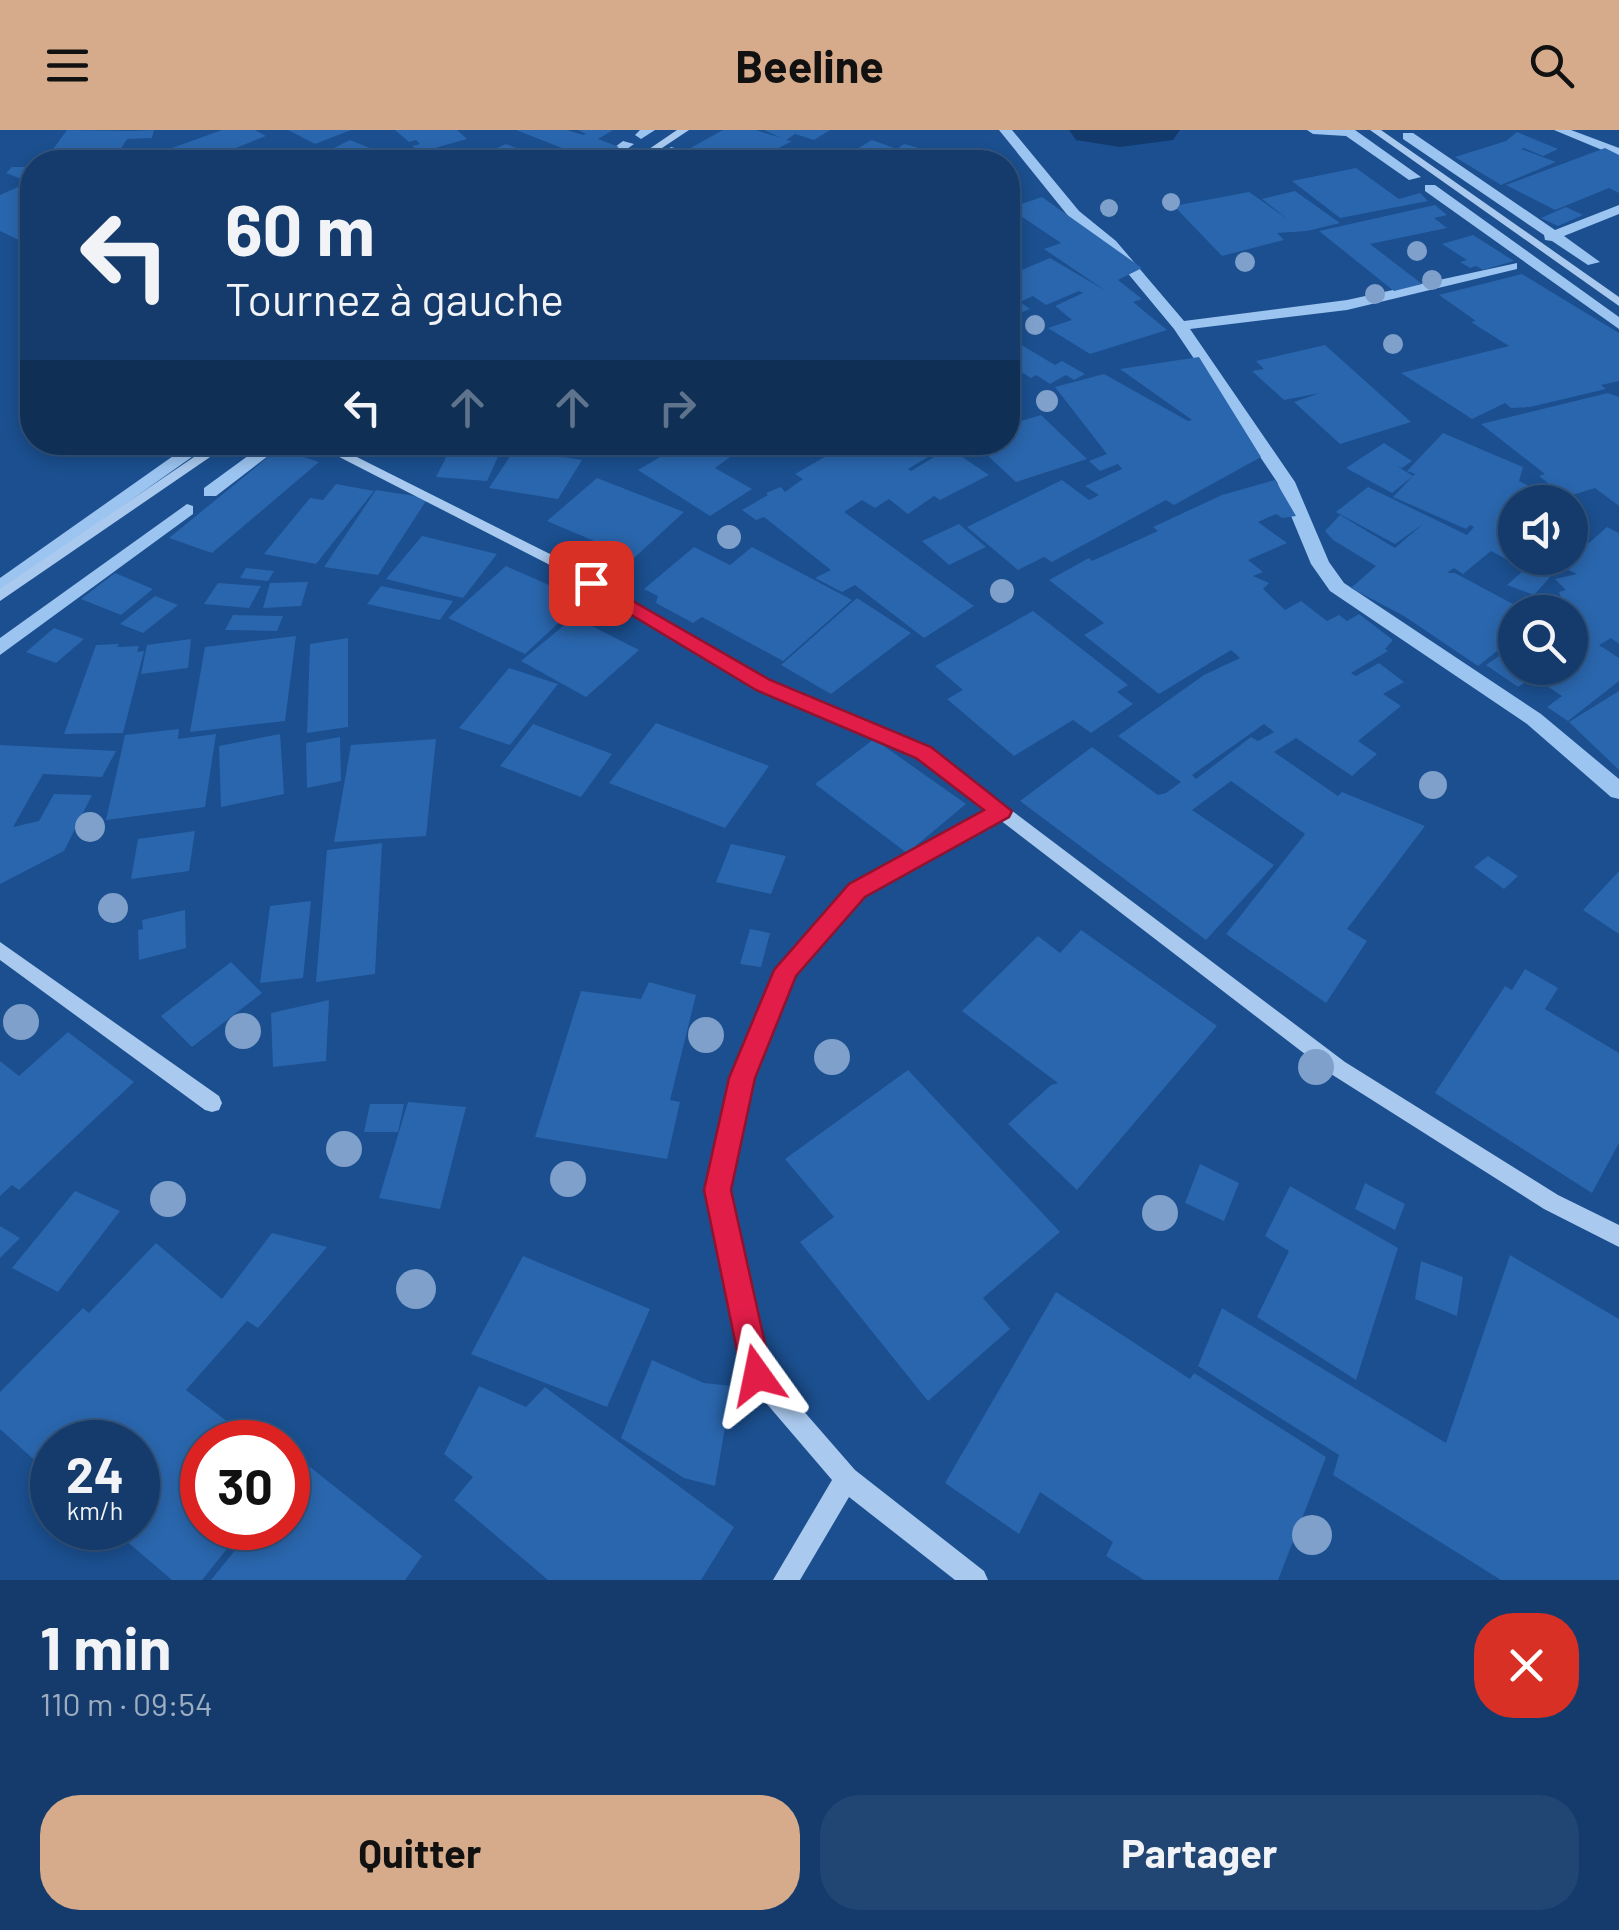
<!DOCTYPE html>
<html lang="fr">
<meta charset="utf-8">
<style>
:root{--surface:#143b6b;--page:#214673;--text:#f1f3f6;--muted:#9dadc1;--line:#33557e;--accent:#d6ab8b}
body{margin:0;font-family:Barlow,sans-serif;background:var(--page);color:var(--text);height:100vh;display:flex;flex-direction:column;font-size:38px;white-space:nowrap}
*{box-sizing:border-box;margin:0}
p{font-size:32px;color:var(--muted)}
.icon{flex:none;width:55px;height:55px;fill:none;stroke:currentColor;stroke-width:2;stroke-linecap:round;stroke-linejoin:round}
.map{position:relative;height:1450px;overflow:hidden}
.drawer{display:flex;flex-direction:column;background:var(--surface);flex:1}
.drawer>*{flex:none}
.hud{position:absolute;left:20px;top:20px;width:1000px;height:305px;border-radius:40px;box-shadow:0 5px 15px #0003,0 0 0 2px var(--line);background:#143b6b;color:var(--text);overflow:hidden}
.fabs{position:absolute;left:1498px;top:355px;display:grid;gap:20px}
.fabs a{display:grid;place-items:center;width:90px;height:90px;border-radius:50%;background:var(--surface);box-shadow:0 5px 15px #0003,0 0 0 2px var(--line);font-size:50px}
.speed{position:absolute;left:30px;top:1290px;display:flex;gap:20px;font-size:50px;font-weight:700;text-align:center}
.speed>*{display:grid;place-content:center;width:130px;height:130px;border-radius:50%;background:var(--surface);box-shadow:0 5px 15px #0003,0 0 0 2px var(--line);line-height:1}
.speed small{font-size:25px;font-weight:400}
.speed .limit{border:15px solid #d22;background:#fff;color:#111}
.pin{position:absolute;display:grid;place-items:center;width:85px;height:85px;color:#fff;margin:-42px;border-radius:20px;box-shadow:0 5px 15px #0006}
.me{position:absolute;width:110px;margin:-55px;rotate:348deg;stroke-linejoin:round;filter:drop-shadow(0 0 8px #0008)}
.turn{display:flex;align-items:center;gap:35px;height:210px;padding:0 40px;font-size:45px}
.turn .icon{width:130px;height:130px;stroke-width:2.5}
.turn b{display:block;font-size:70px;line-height:85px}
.lanes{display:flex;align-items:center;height:95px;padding:0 40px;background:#0003;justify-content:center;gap:50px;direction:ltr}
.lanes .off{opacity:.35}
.round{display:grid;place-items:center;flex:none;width:105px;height:105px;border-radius:40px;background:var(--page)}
.summary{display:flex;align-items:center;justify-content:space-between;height:170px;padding:0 40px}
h1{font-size:60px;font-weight:700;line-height:75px}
.cta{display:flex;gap:20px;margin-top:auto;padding:20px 40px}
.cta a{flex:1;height:115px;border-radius:40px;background:var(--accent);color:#111;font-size:40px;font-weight:700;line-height:115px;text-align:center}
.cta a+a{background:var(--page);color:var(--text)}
header{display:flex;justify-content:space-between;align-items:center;height:130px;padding:0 40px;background:var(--accent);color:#111;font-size:45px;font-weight:700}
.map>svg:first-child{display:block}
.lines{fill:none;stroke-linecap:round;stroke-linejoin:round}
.stream{fill:#9cc4f0;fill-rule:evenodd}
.canal{fill:#123a6d;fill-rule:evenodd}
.building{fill:#2a66ad;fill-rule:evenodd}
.minor{fill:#a9c9ee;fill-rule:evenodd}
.tree{fill:#7ea0ca}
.route{fill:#e11d48;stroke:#92132f;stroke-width:2.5}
</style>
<header><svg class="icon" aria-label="menu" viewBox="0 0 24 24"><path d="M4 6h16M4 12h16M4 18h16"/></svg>Beeline<svg class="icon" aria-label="search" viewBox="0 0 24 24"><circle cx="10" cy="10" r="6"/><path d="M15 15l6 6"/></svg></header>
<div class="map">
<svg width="1619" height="1450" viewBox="0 0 1619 1450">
<rect width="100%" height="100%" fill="#1b4f8f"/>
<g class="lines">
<!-- stream -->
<path class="stream" d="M 640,0 L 655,0 L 641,9 L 635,5 Z
M 999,0 L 1012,0 L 1079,81 L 1116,111 L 1184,191 L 1347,170 L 1517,133 L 1517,139 L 1347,180 L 1190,199 L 1295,352 L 1329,432 L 1344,453 L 1541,584 L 1619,649 L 1619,669 L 1611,667 L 1527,594 L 1330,461 L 1311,434 L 1277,352 L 1174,199 L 1106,117 L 1069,87 Z
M 1307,0 L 1355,0 L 1421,47 L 1409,50 L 1346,6 L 1313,4 Z
M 1554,0 L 1571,0 L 1619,18 L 1619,27 Z
M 1403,3 L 1413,3 L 1555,100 L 1619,75 L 1619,84 L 1564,106 L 1600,132 L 1588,135 L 1552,111 L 1545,110 L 1544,105 L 1403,9 Z
M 623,11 L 634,14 L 609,32 L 595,32 Z
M 671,17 L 682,20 L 667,32 L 653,32 Z
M 1425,55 L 1435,55 L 1619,187 L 1619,199 L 1425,61 Z
M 193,312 L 213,312 L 0,463 L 0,448 Z
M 267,312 L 285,313 L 216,366 L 204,366 L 204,358 Z
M 187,374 L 193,376 L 193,384 L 0,525 L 0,508 Z"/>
<!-- canal -->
<path class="canal" d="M 1069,0 L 1180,0 L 1173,10 L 1120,17 L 1076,10 Z"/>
</g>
<!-- building -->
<path class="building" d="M 67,0 L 132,1 L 154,0 L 152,8 L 127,9 L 117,25 L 48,26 Z
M 222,0 L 255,0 L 266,6 L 201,32 L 133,32 Z
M 288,0 L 351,0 L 315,14 Z
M 395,0 L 457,0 L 467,9 L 435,18 L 447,28 L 417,32 L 429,27 L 412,16 L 420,14 L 416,10 L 409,12 Z
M 516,0 L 567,0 L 583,5 L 586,4 L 578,0 L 613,0 L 598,9 L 619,17 L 595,31 Z
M 723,0 L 756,0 L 781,8 L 764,0 L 830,0 L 814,10 L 795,4 L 786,10 L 792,11 L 762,27 L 776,32 L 665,32 Z
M 1517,2 L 1558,19 L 1543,26 L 1524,18 L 1521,19 L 1556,32 L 1501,55 L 1455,27 L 1506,11 Z
M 350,10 L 387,25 L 372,32 L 357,32 L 328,21 Z
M 872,10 L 897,19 L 904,14 L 926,20 L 919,26 L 934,32 L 835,32 Z
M 506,14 L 538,27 L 527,32 L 466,32 Z
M 1605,18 L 1619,25 L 1619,63 L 1609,58 L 1555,80 L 1506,55 Z
M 12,37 L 32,37 L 32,109 L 25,113 L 0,101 L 0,65 L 29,52 L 6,43 Z
M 1356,38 L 1399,69 L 1420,63 L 1428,71 L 1340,88 L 1292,51 Z
M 1295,61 L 1340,93 L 1307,101 L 1277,103 L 1284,110 L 1222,126 L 1174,76 L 1249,62 L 1289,90 L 1262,69 Z
M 1042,67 L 1142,138 L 1118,150 L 1142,169 L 1133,172 L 1167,200 L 1090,224 L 1048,198 L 1072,190 L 1055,176 L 1083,163 L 1079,161 L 1046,175 L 1033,166 L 1020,172 L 1030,179 L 1023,182 L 1008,171 L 1008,146 L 1050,128 L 1106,161 L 1044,119 L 1061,113 L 1009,78 Z
M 1435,75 L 1447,85 L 1434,88 L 1447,98 L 1370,114 L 1422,154 L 1394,161 L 1319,101 Z
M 1566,77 L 1583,85 L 1558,96 L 1541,88 Z
M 1473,105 L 1514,131 L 1483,140 L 1476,136 L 1470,138 L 1460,132 L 1467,130 L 1442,114 Z
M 1522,144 L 1619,203 L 1619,251 L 1601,255 L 1606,259 L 1530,277 L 1511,278 L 1505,273 L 1472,289 L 1401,243 L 1509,216 L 1471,192 L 1476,191 L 1439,165 Z
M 1008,207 L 1055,235 L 1062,231 L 1085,244 L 1074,250 L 1066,245 L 1050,254 L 1036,245 L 1031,248 L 1008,234 Z
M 1325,215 L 1411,292 L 1340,314 L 1294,272 L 1320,263 L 1284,270 L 1252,241 L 1264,239 L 1256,231 Z
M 1199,227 L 1261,327 L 1174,375 L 1166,370 L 1052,432 L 1044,427 L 1018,440 L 967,397 L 1062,350 L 1089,370 L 1099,365 L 1085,356 L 1122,339 L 1118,334 L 1100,341 L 1089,331 L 1107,324 L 1055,257 L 1104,244 L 1188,291 L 1192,290 L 1120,239 Z
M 1608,263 L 1619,267 L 1619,376 L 1595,358 L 1566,367 L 1539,346 L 1545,344 L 1481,294 Z
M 1041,285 L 1087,329 L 1016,352 L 973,312 L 1008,312 L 1008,295 Z
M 1443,303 L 1523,337 L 1519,351 L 1560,372 L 1515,372 L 1515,428 L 1570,428 L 1570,391 L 1590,401 L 1581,408 L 1589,413 L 1607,397 L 1619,403 L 1619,514 L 1611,508 L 1599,515 L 1619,528 L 1619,551 L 1568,591 L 1547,577 L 1562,566 L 1533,547 L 1518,557 L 1486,535 L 1502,524 L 1497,522 L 1515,510 L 1515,538 L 1570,538 L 1570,482 L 1557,482 L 1565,477 L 1559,462 L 1566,460 L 1555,449 L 1577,444 L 1560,436 L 1534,465 L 1507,455 L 1525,439 L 1491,421 L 1463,444 L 1454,438 L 1447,443 L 1455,443 L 1528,482 L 1515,482 L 1515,507 L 1478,536 L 1404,486 L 1351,458 L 1376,436 L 1333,410 L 1325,401 L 1340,385 L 1395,418 L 1423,394 L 1395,414 L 1336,382 L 1368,357 L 1467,405 L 1474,397 L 1470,395 L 1466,399 L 1393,367 L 1415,344 L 1407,341 Z
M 513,312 L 599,312 L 593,325 Z
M 669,312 L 703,312 L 718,321 L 722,318 L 733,325 L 715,338 L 752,359 L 710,386 L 638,340 L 677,317 Z
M 851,312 L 940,312 L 946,316 L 908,339 L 911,341 L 949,318 L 989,345 L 940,370 L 934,366 L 908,384 L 889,369 L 875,378 L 862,370 L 844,382 L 974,476 L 924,508 L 855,455 L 842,462 L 815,448 L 831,440 L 764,387 L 756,390 L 742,380 L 768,365 L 766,363 L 781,357 L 785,362 L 803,349 L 795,344 Z
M 1384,313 L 1412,331 L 1402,338 L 1397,336 L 1413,346 L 1392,363 L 1346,338 Z
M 452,316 L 501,320 L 487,351 L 436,347 Z
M 278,319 L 319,332 L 212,423 L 169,408 Z
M 515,319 L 582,330 L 558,369 L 489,358 Z
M 597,348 L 684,382 L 634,428 L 547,391 Z
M 1275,350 L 1296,386 L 1282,388 L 1276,384 L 1258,392 L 1287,413 L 1248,430 L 1263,442 L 1253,446 L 1269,453 L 1263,459 L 1285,480 L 1301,471 L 1327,491 L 1339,485 L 1347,491 L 1359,484 L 1393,510 L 1385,519 L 1388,521 L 1351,543 L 1356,546 L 1379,533 L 1404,552 L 1383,564 L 1401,576 L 1358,611 L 1377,624 L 1352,646 L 1296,608 L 1274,622 L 1338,666 L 1342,662 L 1425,696 L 1347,799 L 1367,811 L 1326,873 L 1226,804 L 1305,704 L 1231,651 L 1192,680 L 1274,735 L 1206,810 L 1020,671 L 1092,617 L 1158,665 L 1166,663 L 1181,652 L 1118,606 L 1204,545 L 1240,528 L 1231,520 L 1159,564 L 1084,505 L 1104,493 L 1049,450 L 1089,428 L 1092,431 L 1158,401 L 1153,397 L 1222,365 ZM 1264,594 L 1274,602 L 1258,611 L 1251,607 L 1196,649 L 1192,645 Z
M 336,354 L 374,361 L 316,434 L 264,424 L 310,368 L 323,370 Z
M 376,360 L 428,368 L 378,445 L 324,437 Z
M 959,394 L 986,417 L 949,435 L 922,411 Z
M 422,406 L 497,424 L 463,468 L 386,449 Z
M 694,417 L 730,435 L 752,417 L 852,470 L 783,531 L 702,487 L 693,493 L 656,473 L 658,466 L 644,459 Z
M 506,436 L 583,470 L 525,524 L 448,488 Z
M 246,438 L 274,441 L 268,451 L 240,448 Z
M 115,443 L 153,459 L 121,485 L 81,469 Z
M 308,452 L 301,476 L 263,478 L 270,453 Z
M 218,453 L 261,456 L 249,478 L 204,474 Z
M 381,456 L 453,471 L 440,490 L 367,474 Z
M 155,466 L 178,475 L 143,503 L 120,494 Z
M 857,468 L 911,503 L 831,564 L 781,535 Z
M 1033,481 L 1128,555 L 1117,562 L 1133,574 L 1091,603 L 1073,590 L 1014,626 L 947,569 L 963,560 L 935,536 Z
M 233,485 L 283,486 L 277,501 L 225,500 Z
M 574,487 L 639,520 L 586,567 L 521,531 Z
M 54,498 L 84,509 L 56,533 L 26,522 Z
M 296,506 L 285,591 L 190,602 L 205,517 Z
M 348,508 L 348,597 L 307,603 L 310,514 Z
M 191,509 L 188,538 L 141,544 L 147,515 Z
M 119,514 L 117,517 L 139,516 L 137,522 L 144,521 L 123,603 L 64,604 L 96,515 Z
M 509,538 L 558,554 L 510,615 L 459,598 Z
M 1619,561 L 1619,640 L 1569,592 Z
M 656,593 L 769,636 L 725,698 L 609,653 Z
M 533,594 L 612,624 L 581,667 L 500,636 Z
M 179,599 L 178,609 L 216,604 L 205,677 L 106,690 L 125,605 Z
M 280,604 L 284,664 L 221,677 L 219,616 Z
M 340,607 L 341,651 L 307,658 L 306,613 Z
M 436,609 L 426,706 L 334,712 L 351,615 Z
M 874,609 L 966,674 L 907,723 L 815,654 Z
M 0,615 L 116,621 L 102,647 L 43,644 L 13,697 L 39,691 L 54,664 L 92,665 L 64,721 L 0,754 Z
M 195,701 L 189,741 L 131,749 L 138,709 Z
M 382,713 L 375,844 L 316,852 L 327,720 Z
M 731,714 L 786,726 L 771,764 L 716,752 Z
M 1488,726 L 1518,746 L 1504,759 L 1474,737 Z
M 1619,741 L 1619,804 L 1583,780 Z
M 311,771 L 303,848 L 260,853 L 270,776 Z
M 185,780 L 186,818 L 139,830 L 138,800 L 143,799 L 142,790 Z
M 750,799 L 770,803 L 761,837 L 740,834 Z
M 1081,800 L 1217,896 L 1077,1060 L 1008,994 L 1051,955 L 1058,953 L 962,881 L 1038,806 L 1060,823 Z
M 231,832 L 262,863 L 192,917 L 161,886 Z
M 1525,839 L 1558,858 L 1545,879 L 1619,923 L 1619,1013 L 1592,1063 L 1435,963 L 1505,856 L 1512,860 Z
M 649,852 L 696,865 L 670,970 L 680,972 L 667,1029 L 535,1007 L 581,861 L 641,869 Z
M 329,870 L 326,931 L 273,937 L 271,883 Z
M 68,902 L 134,952 L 19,1060 L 12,1055 L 0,1066 L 0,931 L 19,946 Z
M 908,940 L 1060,1102 L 983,1168 L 1010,1199 L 928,1271 L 800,1112 L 834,1087 L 785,1029 Z
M 408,972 L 466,977 L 440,1079 L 379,1068 Z
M 370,974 L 404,974 L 398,1002 L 364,1002 Z
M 1200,1034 L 1239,1053 L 1224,1091 L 1185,1073 Z
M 1365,1053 L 1405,1074 L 1395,1100 L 1355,1079 Z
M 1290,1056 L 1398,1118 L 1356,1250 L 1257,1187 L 1289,1121 L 1265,1106 Z
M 75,1061 L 120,1081 L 58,1162 L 12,1138 Z
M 0,1096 L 20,1108 L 0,1128 Z
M 272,1103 L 327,1117 L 258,1198 L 247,1191 L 186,1260 L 237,1299 L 226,1312 L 202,1312 L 202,1398 L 228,1398 L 238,1405 L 202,1450 L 172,1450 L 111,1398 L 138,1398 L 138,1312 L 52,1312 L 52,1346 L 0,1299 L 0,1262 L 83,1178 L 89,1183 L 156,1113 L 222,1169 Z
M 1510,1125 L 1619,1189 L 1619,1450 L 1501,1450 L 1333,1345 L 1339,1325 L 1198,1236 L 1222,1178 L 1446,1313 Z
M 523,1126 L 650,1179 L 607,1277 L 471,1224 Z
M 1421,1131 L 1463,1147 L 1457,1186 L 1415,1169 Z
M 1056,1162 L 1190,1249 L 1194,1243 L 1326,1327 L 1278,1450 L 1144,1450 L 1106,1426 L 1113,1412 L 1040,1362 L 1019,1404 L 945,1353 Z
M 652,1230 L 704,1253 L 732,1256 L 715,1356 L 684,1348 L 621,1308 Z
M 479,1256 L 526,1277 L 545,1257 L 734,1397 L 701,1450 L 548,1450 L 454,1370 L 473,1347 L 444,1324 Z
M 305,1333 L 422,1426 L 405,1450 L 211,1450 L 253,1398 L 288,1398 L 288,1355 Z"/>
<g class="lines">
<!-- minor -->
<path class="minor" d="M 677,0 L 689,0 L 641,32 L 630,32 Z
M 1370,0 L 1381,0 L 1619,167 L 1619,176 Z
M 216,312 L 232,312 L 0,471 L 0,459 Z
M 310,312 L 327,312 L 562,430 L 769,551 L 930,619 L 1345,932 L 1558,1065 L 1619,1095 L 1619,1117 L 1544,1079 L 1331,944 L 1000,690 L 863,765 L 794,845 L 752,948 L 729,1060 L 767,1239 L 855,1340 L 984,1441 L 988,1450 L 955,1450 L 849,1367 L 800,1450 L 773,1450 L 832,1350 L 749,1253 L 746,1245 L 707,1060 L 732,948 L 778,840 L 851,755 L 987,680 L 918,627 L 757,559 L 552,436 Z
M 0,812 L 219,966 L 222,973 L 219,980 L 212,982 L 205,980 L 0,830 Z"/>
</g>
<!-- trees -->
<g class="tree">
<circle cx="1171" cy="72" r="9"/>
<circle cx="1109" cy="78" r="9"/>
<circle cx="1417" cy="121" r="10"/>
<circle cx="1245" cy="132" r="10"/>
<circle cx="1432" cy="150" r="10"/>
<circle cx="1375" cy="164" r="10"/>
<circle cx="1035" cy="195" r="10"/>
<circle cx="1393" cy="214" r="10"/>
<circle cx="1047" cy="271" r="11"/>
<circle cx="729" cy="407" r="12"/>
<circle cx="1002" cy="461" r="12"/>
<circle cx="1433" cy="655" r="14"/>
<circle cx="90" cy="697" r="15"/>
<circle cx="113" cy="778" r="15"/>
<circle cx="21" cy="892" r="18"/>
<circle cx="243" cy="901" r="18"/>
<circle cx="706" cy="905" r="18"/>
<circle cx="832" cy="927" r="18"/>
<circle cx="1316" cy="937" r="18"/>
<circle cx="344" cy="1019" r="18"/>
<circle cx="568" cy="1049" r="18"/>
<circle cx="168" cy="1069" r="18"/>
<circle cx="1160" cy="1083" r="18"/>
<circle cx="416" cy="1159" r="20"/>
<circle cx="1312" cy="1405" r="20"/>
</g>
<!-- route -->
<path class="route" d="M 591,447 L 770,550 L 931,617 L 1012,681 L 1009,687 L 865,767 L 796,846 L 755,948 L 731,1060 L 772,1245 L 768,1256 L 757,1260 L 747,1256 L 742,1245 L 704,1060 L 729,948 L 774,840 L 849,754 L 984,680 L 916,628 L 756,560 L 585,457 L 585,449 Z"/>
</svg>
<div class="fabs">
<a><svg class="icon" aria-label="sound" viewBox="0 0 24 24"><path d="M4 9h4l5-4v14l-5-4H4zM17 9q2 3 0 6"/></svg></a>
<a><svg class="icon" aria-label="search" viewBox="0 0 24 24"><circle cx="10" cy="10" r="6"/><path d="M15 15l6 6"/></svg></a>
</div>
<div class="speed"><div>24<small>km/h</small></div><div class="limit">30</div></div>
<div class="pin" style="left:591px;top:453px;background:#d93025"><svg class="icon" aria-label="arrive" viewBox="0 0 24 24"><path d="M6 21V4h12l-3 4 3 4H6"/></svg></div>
<svg class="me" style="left:757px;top:1245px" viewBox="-20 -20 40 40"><path d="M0-17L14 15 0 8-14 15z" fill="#e11d48" stroke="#fff" stroke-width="4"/></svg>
<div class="hud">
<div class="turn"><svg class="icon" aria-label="left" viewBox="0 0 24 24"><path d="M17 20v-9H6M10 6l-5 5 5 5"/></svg><div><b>60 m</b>Tournez à gauche</div></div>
<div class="lanes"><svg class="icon" aria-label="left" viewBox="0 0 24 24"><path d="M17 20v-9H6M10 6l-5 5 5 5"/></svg><svg class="icon off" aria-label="ahead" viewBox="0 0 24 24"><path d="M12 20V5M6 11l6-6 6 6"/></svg><svg class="icon off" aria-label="ahead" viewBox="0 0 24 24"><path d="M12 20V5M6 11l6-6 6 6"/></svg><svg class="icon off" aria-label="right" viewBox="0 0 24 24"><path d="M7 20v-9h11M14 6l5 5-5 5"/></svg></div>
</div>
</div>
<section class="drawer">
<div class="summary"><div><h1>1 min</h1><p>110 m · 09:54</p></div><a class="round" style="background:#d93025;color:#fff"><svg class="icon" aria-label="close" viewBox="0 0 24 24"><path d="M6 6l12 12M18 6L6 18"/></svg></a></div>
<div class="cta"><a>Quitter</a><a>Partager</a></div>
</section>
